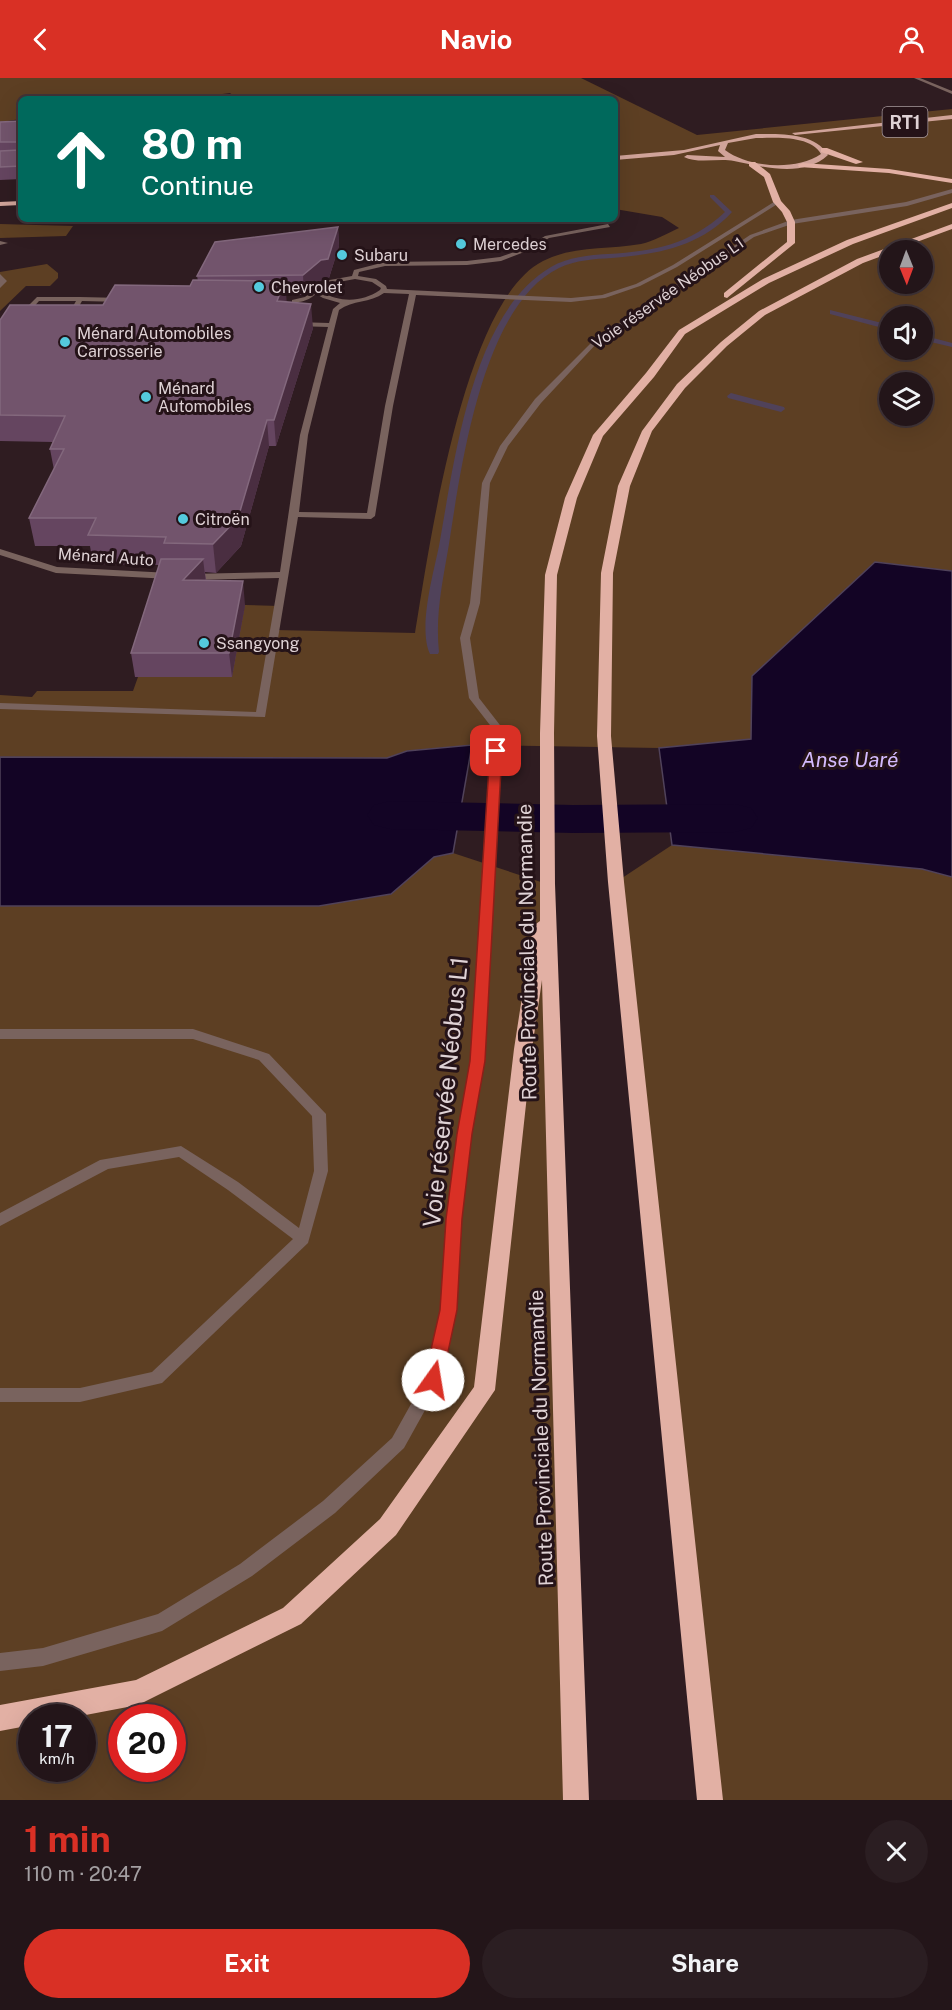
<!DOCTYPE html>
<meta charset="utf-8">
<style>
:root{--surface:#231519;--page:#2b1e22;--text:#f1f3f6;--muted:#a39fa2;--line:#403438;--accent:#d93025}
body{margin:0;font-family:"Public Sans",sans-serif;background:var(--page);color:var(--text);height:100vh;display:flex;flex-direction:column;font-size:22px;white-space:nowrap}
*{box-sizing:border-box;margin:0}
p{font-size:20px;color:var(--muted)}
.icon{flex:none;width:33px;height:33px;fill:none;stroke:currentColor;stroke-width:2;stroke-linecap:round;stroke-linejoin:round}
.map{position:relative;height:1722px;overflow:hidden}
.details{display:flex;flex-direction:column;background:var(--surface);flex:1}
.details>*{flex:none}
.hud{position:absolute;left:18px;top:18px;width:600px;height:126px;border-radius:9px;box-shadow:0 6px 24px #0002,0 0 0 2px var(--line);background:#00695c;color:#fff;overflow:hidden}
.needle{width:39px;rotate:179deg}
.fabs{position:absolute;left:879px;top:162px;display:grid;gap:12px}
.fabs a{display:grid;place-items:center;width:54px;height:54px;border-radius:50%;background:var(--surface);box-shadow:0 6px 24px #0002,0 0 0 2px var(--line);font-size:30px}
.speed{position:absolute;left:18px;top:1626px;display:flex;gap:12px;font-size:30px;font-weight:700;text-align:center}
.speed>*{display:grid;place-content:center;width:78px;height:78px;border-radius:50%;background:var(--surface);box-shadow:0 6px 24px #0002,0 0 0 2px var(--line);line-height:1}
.speed small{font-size:15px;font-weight:400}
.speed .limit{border:9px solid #d22;background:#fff;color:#111}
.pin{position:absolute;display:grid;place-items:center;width:51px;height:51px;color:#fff;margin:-26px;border-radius:12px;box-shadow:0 3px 9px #0006}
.me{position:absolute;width:66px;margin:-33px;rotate:13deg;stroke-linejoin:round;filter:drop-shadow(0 0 4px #0008)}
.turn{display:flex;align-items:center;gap:21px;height:126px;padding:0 24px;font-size:27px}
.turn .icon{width:78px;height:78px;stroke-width:2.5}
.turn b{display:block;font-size:42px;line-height:51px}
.round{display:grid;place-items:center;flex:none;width:63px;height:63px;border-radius:32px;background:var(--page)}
.summary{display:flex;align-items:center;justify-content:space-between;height:102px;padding:0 24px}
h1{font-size:36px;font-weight:700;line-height:45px;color:var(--accent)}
.action{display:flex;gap:12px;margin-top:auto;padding:12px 24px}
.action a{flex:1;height:69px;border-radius:36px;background:var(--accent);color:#fff;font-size:24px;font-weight:700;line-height:69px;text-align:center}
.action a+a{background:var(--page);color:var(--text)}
header{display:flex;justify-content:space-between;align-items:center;height:78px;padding:0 24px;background:var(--accent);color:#fff;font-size:27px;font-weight:700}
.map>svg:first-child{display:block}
.green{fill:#5d3f23;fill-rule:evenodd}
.water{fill:#130425;stroke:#50425a;stroke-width:1.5}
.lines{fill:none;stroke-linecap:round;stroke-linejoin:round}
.stream{fill:#50425a;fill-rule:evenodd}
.canal{fill:#130425;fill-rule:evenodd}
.service{fill:#79635e;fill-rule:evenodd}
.primary{fill:#d0a399;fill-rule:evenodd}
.trunk{fill:#e2b0a4;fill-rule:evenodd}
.wall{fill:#654560}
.shaded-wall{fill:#4a2e41}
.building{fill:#72546c;stroke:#83687d;stroke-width:1.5}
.route{fill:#d93025;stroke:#8d1f18;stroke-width:1.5}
.poi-dot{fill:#54cadd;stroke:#251318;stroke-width:2}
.labels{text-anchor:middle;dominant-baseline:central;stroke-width:6;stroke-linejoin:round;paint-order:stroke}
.far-poi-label{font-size:16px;fill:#dfd2d5;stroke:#251318;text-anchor:start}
.far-street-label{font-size:16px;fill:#dfd2d5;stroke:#251318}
.shield{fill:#251318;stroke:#a7999c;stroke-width:1.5}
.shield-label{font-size:18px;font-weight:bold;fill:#dfd2d5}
.street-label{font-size:20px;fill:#dfd2d5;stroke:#251318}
.water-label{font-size:21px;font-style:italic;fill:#d3bafd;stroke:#251318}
.near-street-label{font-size:24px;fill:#dfd2d5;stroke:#251318}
</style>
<header><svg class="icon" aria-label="back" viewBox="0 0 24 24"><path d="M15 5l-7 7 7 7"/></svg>Navio<svg class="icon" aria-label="person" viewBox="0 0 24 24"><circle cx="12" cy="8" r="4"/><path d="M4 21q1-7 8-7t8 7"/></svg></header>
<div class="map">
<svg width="952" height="1722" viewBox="0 0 952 1722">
<rect width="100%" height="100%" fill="#2f1c21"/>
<!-- green -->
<path class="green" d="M 0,0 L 581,0 L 697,57 L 952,31 L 952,493 L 875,484 L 751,661 L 659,670 L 472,667 L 407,673 L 387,680 L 0,679 L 0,617 L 32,619 L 37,613 L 133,613 L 138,599 L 231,599 L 245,527 L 279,528 L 275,552 L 415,555 C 429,471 463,223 543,183 C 575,167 608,172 641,166 C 654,163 668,155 679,150 L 662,139 L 615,131 L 615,21 L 237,21 L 230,15 L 184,21 L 21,21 L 21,41 L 0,44 ZM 890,172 L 922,172 L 922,206 L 890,206 ZM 890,238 L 922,238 L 922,272 L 890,272 ZM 890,304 L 922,304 L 922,338 L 890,338 Z
M 0,146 L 73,148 L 66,158 L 0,160 Z
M 47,186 L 58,195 L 58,200 L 50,208 L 26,208 L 0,233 L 0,194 Z
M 672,767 L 922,791 L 952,799 L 952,1722 L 710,1722 L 616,804 Z
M 453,775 L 547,806 L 576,1722 L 0,1722 L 0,828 L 319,828 L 391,816 L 434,779 ZM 32,1640 L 82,1640 L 82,1690 L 32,1690 ZM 122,1640 L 172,1640 L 172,1690 L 122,1690 Z"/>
<!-- water -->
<path class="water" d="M 875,484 L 952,493 L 952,799 L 922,791 L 672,767 L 659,670 L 751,661 L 752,598 Z
M 472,667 L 453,775 L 434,779 L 391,816 L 319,828 L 0,828 L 0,679 L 387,680 L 407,673 Z"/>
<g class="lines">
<!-- stream -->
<path class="stream" d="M 710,117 L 714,117 L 732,134 C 700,169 658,176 612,180 C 594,181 576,182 559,190 C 482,227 461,390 449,466 C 443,502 435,537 439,574 L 438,576 L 430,576 C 418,550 433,497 439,468 C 454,386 471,235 551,189 C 568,179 589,177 608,176 C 656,173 689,167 725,134 L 710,119 Z
M 830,232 L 890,247 L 890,252 L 830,236 Z
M 922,257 L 952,265 L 952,269 L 922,262 Z
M 731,315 L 784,329 L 785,331 L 781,334 L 728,320 L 727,318 Z"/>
<!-- canal -->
<path class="canal" d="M 390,723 L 573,727 L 735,726 L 751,730 L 758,740 L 751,750 L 735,754 L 573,755 L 390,751 L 374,747 L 367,737 L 374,727 Z"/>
<!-- service -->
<path class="service" d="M 914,0 L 920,0 L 952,13 L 952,16 Z
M 952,111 L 952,115 L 907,128 L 792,146 L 754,159 L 598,264 L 541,325 L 508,368 L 490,405 L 480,525 L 470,560 L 479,620 L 503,651 L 485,983 L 472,1056 L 461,1141 L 456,1232 L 439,1307 L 404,1370 L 335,1435 L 252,1498 L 162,1553 L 43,1588 L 0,1593 L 0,1575 L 43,1570 L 158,1536 L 240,1486 L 323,1423 L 392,1360 L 425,1301 L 440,1232 L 447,1141 L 458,1056 L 471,983 L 493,651 L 469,620 L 460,560 L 470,525 L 482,405 L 500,368 L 535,321 L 594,262 L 750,157 L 791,142 L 906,124 Z
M 777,122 L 779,125 L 677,189 L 640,208 L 605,220 L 571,224 L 416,217 L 393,328 L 375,438 L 371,441 L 298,439 L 265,639 L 0,631 L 0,625 L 256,634 L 279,500 L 190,502 L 186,499 L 190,496 L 280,494 L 300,357 L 328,249 L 296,248 L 293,246 L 296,244 L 329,245 L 333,231 L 340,225 L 323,220 L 316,216 C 309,222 301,225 292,224 L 292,222 L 305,219 L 324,203 L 352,198 L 354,192 L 385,184 L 467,183 L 500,179 L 528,169 L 545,158 L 608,146 L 610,149 L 549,160 L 532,171 L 501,183 L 467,187 L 385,188 L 359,194 L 358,198 L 376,201 L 386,208 L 387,211 L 571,220 L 602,217 L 636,206 L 673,187 ZM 355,201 L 372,204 L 381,210 L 380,212 C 363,224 340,225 322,214 L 321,211 L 328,206 ZM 384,215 L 409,216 L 385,328 L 367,435 L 299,434 L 308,357 L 339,232 C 353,222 370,225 384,215 Z
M 0,163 L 8,165 L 0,167 Z
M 0,196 L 7,203 L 0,210 Z
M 80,219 L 123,220 L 126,222 L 123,224 L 82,223 L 73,239 L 70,241 L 67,239 L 76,223 L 39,223 L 31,232 L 18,233 L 2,256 L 0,257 L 0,250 L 14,230 L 27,229 L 37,219 Z
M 0,471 L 57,489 L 170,495 L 174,498 L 170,501 L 56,495 L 0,477 Z
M 0,951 L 193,951 L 269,976 L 326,1036 L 328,1093 L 308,1165 L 162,1305 L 80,1324 L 0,1324 L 0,1310 L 80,1310 L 152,1294 L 293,1161 L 228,1112 L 179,1079 L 108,1091 L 0,1148 L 0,1135 L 100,1082 L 181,1068 L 238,1104 L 299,1150 L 314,1093 L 312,1038 L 259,982 L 193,961 L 0,961 Z"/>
<!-- primary -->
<path class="primary" d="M 952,37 L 952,41 L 795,57 L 792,55 Z
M 756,56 C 779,56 815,54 828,77 C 803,100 764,89 734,83 C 719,80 697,86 684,79 L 687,77 L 725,79 L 718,73 L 720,67 L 674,77 L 615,82 L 615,78 L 684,72 ZM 756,60 C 775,60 810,57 821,76 C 796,93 749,90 725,72 L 728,65 Z
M 21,123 L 21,127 L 0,128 L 0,124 Z"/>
<!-- trunk -->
<path class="trunk" d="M 821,70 L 827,70 L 863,84 L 856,86 L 821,74 Z
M 749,84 L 755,84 L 770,96 L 781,123 L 790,133 L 795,144 L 795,165 L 727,220 L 724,219 L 724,215 L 787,164 L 787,144 L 782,134 L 773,124 L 764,99 L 749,88 Z
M 802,85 L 889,91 L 952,101 L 952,105 L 889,95 L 799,89 L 798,87 Z
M 952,125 L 952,130 L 853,166 L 769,205 L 685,256 L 654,299 L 603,358 L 577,420 L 557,497 L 554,655 L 555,806 L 589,1722 L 563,1722 L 542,902 L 532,971 L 495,1312 L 396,1457 L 301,1546 L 138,1627 L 70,1640 L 32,1640 L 32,1647 L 0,1653 L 0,1627 L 136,1602 L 283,1530 L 380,1441 L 474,1309 L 514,971 L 533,848 L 540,843 L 540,655 L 545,497 L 565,420 L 593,357 L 646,295 L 679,252 L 763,201 L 847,162 Z
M 952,146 L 952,151 L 895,172 L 890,172 L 890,175 L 863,185 L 765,237 L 727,268 L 685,310 L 652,353 L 630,408 L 613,495 L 611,658 L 624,804 L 723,1722 L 697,1722 L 608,804 L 597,658 L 601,495 L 618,408 L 642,353 L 677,306 L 721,264 L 759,233 L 857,181 Z"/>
</g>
<!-- wall -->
<path class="wall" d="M 21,43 L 21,101 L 0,102 L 0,44 Z
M 338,149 L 339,168 L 329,200 L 323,201 L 304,217 L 286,217 L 286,224 L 313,250 L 276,368 L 269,368 L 241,468 L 216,495 L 205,494 L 206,502 L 245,527 L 232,599 L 135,599 L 131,575 L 159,487 L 93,486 L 90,468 L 35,468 L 29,440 L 54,392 L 50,371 L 53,364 L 0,363 L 0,242 L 103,227 L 190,208 L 198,203 L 197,198 Z"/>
<!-- shaded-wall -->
<path class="shaded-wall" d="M 338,149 L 339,168 L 329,200 L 323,201 L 304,217 L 303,197 Z
M 285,203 L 287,227 L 277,223 Z
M 311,226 L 313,250 L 276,368 L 274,342 Z
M 267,342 L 269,368 L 241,468 L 216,495 L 213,466 Z
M 203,481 L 206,505 L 183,502 Z
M 243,503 L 245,527 L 232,599 L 229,575 Z"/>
<!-- building -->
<path class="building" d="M 21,43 L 21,88 L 0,89 L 0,73 L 19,72 L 20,64 L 0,64 L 0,44 Z
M 338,149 L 328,181 L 321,182 L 303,197 L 197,198 L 215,164 Z
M 193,202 L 285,203 L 277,223 L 311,226 L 274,342 L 267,342 L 238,440 L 213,466 L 164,465 L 166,459 L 88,457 L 96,440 L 29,440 L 64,371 L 50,371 L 65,338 L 0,337 L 0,242 L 10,227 L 103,227 L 115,207 L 190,208 Z
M 161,481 L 203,481 L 183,502 L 243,503 L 229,575 L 131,575 Z"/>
<!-- route -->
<path class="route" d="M 496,669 L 502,673 L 485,983 L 472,1056 L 462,1141 L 457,1232 L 442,1302 L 439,1307 L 433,1309 L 426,1307 L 424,1302 L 440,1232 L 446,1141 L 457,1056 L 470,983 L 490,673 Z"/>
<!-- markers -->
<g class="poi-dot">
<circle cx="461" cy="166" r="6"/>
<circle cx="342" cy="177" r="6"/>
<circle cx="259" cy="209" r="6"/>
<circle cx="65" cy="264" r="6"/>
<circle cx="146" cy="319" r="6"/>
<circle cx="183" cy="441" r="6"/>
<circle cx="204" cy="565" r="6"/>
</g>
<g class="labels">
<!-- far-poi labels -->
<g class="far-poi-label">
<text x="473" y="166">Mercedes</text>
<text x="354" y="177">Subaru</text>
<text x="271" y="209">Chevrolet</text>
<text x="77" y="255">Ménard Automobiles<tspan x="77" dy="18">Carrosserie</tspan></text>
<text x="158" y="310">Ménard<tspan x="158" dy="18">Automobiles</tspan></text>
<text x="195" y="441">Citroën</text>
<text x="216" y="565">Ssangyong</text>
</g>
<!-- far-street labels -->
<g class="far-street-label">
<text transform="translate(668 215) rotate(-35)">Voie réservée Néobus L1</text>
<text transform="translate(106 479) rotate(4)">Ménard Auto</text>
</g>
<!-- shield labels -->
<rect class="shield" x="882.5" y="29" width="45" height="30" rx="4.5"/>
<g class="shield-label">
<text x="905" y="44">RT1</text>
</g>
<!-- street labels -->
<g class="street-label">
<text transform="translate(527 874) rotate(-91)">Route Provinciale du Normandie</text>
<text transform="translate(541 1360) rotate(-92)">Route Provinciale du Normandie</text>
</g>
<!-- water labels -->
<g class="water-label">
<text x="850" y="681">Anse Uaré</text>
</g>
<!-- near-street labels -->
<g class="near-street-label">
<text transform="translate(445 1014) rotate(-84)">Voie réservée Néobus L1</text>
</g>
</g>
</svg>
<div class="fabs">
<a><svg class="needle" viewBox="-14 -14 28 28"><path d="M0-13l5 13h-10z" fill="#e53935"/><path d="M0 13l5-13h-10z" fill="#a39fa2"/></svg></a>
<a><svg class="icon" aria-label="sound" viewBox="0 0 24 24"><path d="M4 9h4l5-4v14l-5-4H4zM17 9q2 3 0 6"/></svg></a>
<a><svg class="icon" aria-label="layers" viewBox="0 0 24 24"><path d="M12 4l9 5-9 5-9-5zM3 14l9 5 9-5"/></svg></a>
</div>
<div class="speed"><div>17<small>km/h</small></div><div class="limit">20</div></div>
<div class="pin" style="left:496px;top:673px;background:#d93025"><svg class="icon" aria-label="arrive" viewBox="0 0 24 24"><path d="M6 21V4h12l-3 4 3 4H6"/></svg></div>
<svg class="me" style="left:433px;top:1302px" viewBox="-20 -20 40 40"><circle r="19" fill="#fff"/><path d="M0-13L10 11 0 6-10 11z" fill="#d93025"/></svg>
<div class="hud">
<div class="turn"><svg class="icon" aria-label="ahead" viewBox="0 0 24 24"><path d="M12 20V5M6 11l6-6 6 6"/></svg><div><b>80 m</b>Continue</div></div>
</div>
</div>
<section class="details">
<div class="summary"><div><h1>1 min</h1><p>110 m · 20:47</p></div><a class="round"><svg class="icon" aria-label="close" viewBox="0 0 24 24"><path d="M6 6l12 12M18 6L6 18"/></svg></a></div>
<div class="action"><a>Exit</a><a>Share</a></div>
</section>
